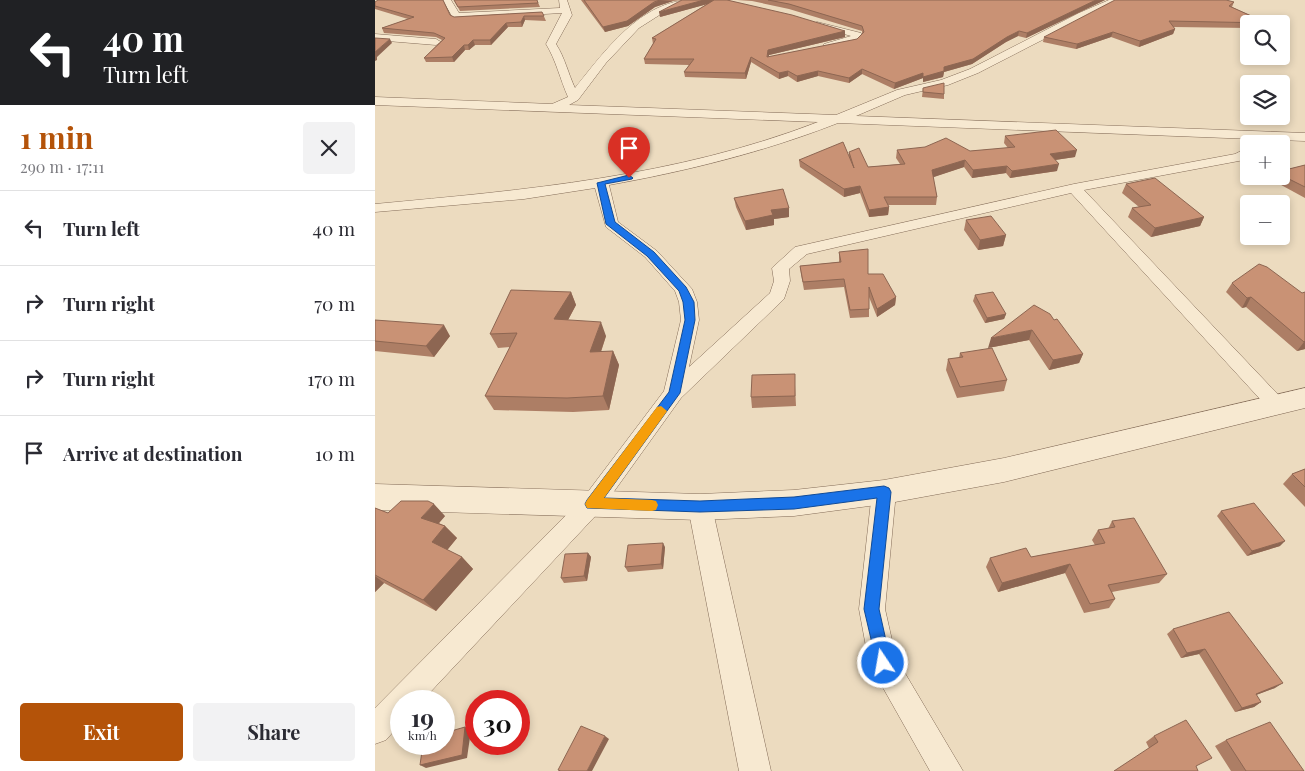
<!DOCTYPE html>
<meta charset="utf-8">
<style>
:root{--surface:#fff;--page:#f2f2f3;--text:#2b2b33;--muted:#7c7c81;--line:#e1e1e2;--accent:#b45309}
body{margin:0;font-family:"Playfair Display",serif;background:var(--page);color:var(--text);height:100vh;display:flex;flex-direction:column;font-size:19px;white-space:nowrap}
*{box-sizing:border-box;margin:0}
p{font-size:16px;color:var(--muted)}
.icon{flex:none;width:28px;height:28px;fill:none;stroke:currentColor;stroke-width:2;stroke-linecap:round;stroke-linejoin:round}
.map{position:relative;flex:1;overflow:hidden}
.drawer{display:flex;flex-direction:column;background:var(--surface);width:375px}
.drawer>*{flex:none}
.top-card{background:#202124;color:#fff;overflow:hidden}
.controls{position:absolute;left:865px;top:15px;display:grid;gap:10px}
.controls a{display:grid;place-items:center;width:50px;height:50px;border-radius:5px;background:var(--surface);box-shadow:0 2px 8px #0003;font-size:25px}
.speed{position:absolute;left:15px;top:690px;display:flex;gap:10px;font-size:25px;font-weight:700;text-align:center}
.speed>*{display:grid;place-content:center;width:65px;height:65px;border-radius:50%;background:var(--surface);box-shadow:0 2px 8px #0003;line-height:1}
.speed small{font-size:12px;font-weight:400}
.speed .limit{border:8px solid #d22;background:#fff;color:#111}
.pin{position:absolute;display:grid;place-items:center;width:42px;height:42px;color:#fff;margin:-51px -21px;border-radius:50% 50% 50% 0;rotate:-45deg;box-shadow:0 0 5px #0007}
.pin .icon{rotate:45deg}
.me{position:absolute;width:55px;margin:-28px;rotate:348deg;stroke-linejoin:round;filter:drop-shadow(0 0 4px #0008)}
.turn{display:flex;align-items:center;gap:18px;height:105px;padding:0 20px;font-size:22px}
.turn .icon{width:65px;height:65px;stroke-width:2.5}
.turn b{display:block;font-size:35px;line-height:42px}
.round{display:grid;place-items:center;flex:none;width:52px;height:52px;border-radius:5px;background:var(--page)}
.head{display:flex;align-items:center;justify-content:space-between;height:85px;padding:0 20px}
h1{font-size:30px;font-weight:700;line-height:38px;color:var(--accent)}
.button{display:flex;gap:10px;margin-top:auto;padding:10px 20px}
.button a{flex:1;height:58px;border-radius:5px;background:var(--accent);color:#fff;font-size:20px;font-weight:700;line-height:58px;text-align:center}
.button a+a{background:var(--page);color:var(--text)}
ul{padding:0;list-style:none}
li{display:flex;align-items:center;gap:15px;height:75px;padding:0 20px;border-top:1px solid var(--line)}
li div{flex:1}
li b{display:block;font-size:19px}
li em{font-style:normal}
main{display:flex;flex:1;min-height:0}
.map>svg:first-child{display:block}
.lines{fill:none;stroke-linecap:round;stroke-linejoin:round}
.minor-casing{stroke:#846c58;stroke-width:1}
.tertiary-casing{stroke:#846c58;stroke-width:1}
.minor{fill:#f7e9d1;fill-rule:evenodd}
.tertiary{fill:#f7e9d1;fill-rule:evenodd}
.wall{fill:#ad7e65}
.shaded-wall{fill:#8d6652}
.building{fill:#c99275;stroke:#8d6652}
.route{fill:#1a73e8;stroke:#114b97}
.slow{fill:#f59e0b}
</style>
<main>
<section class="drawer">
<div class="top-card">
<div class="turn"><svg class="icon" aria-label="left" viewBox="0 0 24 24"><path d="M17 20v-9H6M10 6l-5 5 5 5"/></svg><div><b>40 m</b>Turn left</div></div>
</div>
<div class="head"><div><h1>1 min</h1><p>290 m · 17:11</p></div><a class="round"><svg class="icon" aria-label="close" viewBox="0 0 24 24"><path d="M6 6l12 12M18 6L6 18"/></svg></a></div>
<ul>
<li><svg class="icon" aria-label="left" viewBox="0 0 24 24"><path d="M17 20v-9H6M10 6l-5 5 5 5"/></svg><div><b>Turn left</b></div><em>40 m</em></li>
<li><svg class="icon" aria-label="right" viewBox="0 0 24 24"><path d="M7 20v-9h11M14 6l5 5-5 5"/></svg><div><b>Turn right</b></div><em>70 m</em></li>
<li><svg class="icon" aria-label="right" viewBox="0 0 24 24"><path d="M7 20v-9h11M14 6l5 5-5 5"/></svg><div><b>Turn right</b></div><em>170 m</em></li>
<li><svg class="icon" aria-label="arrive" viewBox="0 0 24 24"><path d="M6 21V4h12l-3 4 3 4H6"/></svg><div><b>Arrive at destination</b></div><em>10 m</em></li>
</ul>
<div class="button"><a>Exit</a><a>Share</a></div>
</section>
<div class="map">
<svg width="930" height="771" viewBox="0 0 930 771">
<rect width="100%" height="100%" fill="#ecdbbf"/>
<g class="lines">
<!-- minor casing -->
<g class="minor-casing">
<path id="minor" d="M 68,0 L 76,0 L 84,13 L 185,8 L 184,0 L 192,0 L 197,15 L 181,44 C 190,58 193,73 200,88 C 229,52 266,0 317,0 L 286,14 L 264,28 L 231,63 L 203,100 L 194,105 L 461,115 L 522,90 L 566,80 L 595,69 L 704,13 L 734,0 L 745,0 L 603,73 L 573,85 L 530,95 L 481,116 L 930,133 L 930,141 L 463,123 C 389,152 312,171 234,185 L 243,222 L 282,251 L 317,289 L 322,302 L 324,320 L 314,367 L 395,293 L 399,281 L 397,268 L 420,247 L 699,184 L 860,154 L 874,147 L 874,157 L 869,160 L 709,190 L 912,404 L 909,410 L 902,412 L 895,410 L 696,193 L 432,254 L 414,269 L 415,281 L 409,299 L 306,398 L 225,511 L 47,701 L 26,701 L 26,723 L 11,740 L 0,744 L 0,708 L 209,497 L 289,391 L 306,320 L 304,302 L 300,291 L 270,257 L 231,227 L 220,188 L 149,199 L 0,212 L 0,204 C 151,190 300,177 443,122 L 0,105 L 0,97 L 177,104 L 193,97 C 185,79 181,60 171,44 L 187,13 L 81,19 L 78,18 Z
M 442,22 L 486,33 L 487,38 L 457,48 L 449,48 L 449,44 L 476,36 L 442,26 Z
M 0,34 L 61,39 L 66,42 L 61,45 L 0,40 Z
M 509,482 L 517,485 L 521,492 L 510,609 L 521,658 L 588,771 L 555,771 L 494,663 L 484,609 L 497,492 L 501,485 Z
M 325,497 L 333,500 L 337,507 L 396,771 L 364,771 L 313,507 L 317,500 Z"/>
</g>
<!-- tertiary casing -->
<g class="tertiary-casing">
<path id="tertiary" d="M 930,388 L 930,408 L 629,482 L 509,504 L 419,516 L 325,520 L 0,510 L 0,484 L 325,494 L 419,490 L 509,480 L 629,458 Z"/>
</g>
<!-- minor -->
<use href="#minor" class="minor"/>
<!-- tertiary -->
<use href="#tertiary" class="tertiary"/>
</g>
<!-- wall -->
<path class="wall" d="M 79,0 L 162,0 L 165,7 L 85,11 Z
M 206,0 L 352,0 L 470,31 L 470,37 L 394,55 L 393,57 L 482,39 L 487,34 L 487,31 L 414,9 L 377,1 L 362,0 L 730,0 L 651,38 L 643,36 L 631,42 L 597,64 L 569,72 L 568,77 L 548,82 L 548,78 L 519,89 L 487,74 L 474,83 L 443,76 L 422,82 L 413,76 L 404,79 L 376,62 L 371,79 L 310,77 L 309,72 L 314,65 L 270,64 L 269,59 L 278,44 L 277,38 L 332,4 L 285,17 L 307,0 L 298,1 L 280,7 L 253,26 L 230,32 Z
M 0,2 L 75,15 L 79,17 L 167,12 L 171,21 L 150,20 L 147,27 L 133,27 L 116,45 L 100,45 L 94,50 L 90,50 L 79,62 L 51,62 L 49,58 L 67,40 L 61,37 L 9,33 L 7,28 L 33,19 L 0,9 Z
M 859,2 L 857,7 L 892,23 L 892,24 L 874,24 L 874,28 L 798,27 L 800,29 L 798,34 L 764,47 L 736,37 L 701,49 L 668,42 L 669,37 Z
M 548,88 L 569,94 L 569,99 L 547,97 Z
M 630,136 L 700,157 L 680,160 L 682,171 L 635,178 L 631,173 L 597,178 L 589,167 L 558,177 L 562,197 L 561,205 L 512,205 L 514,207 L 513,215 L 494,217 L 485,193 L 469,197 L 425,167 L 424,160 L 474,156 L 474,152 L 493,167 L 525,164 L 521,158 L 522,150 L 595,151 L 633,148 L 629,143 Z
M 930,165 L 930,198 L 897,180 L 898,176 L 906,176 L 906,171 Z
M 751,184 L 829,217 L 825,226 L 776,237 L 753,217 L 757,208 L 764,207 L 747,193 Z
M 359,198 L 414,208 L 414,217 L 399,219 L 399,225 L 371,230 L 361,207 Z
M 591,220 L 631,235 L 628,246 L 603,250 L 589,230 Z
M 464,252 L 493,274 L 521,297 L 520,305 L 502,317 L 494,297 L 494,317 L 475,318 L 469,287 L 429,290 L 426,274 L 425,266 L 464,262 Z
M 857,283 L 927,293 L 930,349 L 922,351 L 871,307 L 867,308 L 851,292 Z
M 196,292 L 201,305 L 193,320 L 231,336 L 226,352 L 238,351 L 244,365 L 234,410 L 198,412 L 119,410 L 110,396 L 135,347 L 123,348 L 115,334 Z
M 600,295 L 631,314 L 629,319 L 610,323 L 598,301 Z
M 0,320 L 75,336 L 59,357 L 0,351 Z
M 679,320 L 708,354 L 704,363 L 674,370 L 654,340 L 613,348 Z
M 585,353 L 632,380 L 629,391 L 582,398 L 571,370 L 573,359 L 584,358 Z
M 420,385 L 421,406 L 377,408 L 376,397 Z
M 930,469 L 930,507 L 908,484 L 917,474 Z
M 0,508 L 13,513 L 70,516 L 64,523 L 70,526 L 82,538 L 72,550 L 87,557 L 98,569 L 61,611 L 9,583 L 0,592 Z
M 846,511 L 905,546 L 872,556 L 842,516 Z
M 737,521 L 792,574 L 784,583 L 737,592 L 740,599 L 734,608 L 709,613 L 690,573 L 623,592 L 611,567 L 615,558 L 656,557 L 720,545 L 717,540 L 723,530 L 733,529 Z
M 290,547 L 288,569 L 253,572 L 250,567 Z
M 213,553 L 216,557 L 212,581 L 189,583 L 186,578 Z
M 798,629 L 900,688 L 881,695 L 886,702 L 879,707 L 860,712 L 824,654 L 806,658 L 792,634 Z
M 779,736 L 821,766 L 774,748 L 771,742 Z
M 851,740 L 929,771 L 856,771 L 840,746 Z"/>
<!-- shaded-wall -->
<path class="shaded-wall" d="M 285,0 L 298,1 L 280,7 L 253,26 L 230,32 L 228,27 Z
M 329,0 L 340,0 L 340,2 L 285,17 L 284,12 Z
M 721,0 L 730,0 L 651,38 L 652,33 Z
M 149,16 L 150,20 L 147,27 L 146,22 Z
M 131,23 L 133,27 L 116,45 L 115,40 Z
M 800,29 L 798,34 L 764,47 L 765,41 Z
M 470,31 L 470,37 L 394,55 L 393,62 L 393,50 Z
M 644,31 L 643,36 L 631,42 L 597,64 L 569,72 L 568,77 L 548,82 L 548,77 Z
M 738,32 L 736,37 L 701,49 L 702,44 Z
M 15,39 L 17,43 L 2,57 L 2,60 L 0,61 L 0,52 Z
M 98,40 L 100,45 L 94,50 L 93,45 Z
M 89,45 L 90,50 L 79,62 L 77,57 Z
M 376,57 L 376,62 L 371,79 L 370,73 Z
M 487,69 L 487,74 L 474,83 L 474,78 Z
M 413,71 L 413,76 L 404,79 L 404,73 Z
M 443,71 L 443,76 L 422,82 L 422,76 Z
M 548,73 L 548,78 L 519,89 L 520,83 Z
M 702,150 L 700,157 L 673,161 L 675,154 Z
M 590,160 L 589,167 L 556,178 L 557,170 Z
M 684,164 L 682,171 L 635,178 L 637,171 Z
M 632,166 L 631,173 L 597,178 L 598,170 Z
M 485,186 L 485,193 L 469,197 L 469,189 Z
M 514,207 L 513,215 L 494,217 L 494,210 Z
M 414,208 L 414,217 L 399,219 L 399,225 L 371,230 L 370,221 L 396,210 Z
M 829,217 L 825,226 L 776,237 L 780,228 Z
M 631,235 L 628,246 L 603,250 L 605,240 Z
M 196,292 L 201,305 L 186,333 L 179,319 Z
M 521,297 L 520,305 L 502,317 L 502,309 Z
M 876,297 L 871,307 L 867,308 L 872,298 Z
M 631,314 L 629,319 L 610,323 L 612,318 Z
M 226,322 L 231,336 L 221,366 L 215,352 Z
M 69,325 L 75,336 L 59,357 L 51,346 Z
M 657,330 L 654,340 L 613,348 L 616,338 Z
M 930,341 L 930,349 L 922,351 L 929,342 Z
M 238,351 L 244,365 L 234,410 L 228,396 Z
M 708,354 L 704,363 L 674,370 L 678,360 Z
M 59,504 L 70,516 L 58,530 L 46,518 Z
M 70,526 L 82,538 L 69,554 L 57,542 Z
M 910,541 L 905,546 L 872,556 L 877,551 Z
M 288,543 L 290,547 L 288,569 L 286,564 Z
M 213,553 L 216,557 L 212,581 L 209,576 Z
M 87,557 L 98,569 L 61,611 L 48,600 Z
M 695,564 L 690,573 L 623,592 L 627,583 Z
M 0,576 L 9,583 L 0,592 Z
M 830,649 L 824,654 L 806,658 L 812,653 Z
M 908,683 L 900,688 L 873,698 L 881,694 Z
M 886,702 L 879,707 L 860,712 L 867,708 Z
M 90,727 L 96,730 L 92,758 L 51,768 L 45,765 Z
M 230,736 L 234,739 L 217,771 L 212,771 Z"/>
<!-- building -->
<path class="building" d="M 3,0 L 68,0 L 75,15 L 79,17 L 167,12 L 169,16 L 149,16 L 146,22 L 131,23 L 115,40 L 98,40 L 93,45 L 89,45 L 77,57 L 49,58 L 70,38 L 59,33 L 7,28 L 39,17 L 0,6 L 0,2 Z
M 79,0 L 162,0 L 163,3 L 83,7 Z
M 209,0 L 285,0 L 279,2 L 252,21 L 228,27 Z
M 307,0 L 329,0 L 284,12 Z
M 339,0 L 352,0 L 417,15 L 470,31 L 393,50 L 392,57 L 482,39 L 489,32 L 487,26 L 414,4 L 393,0 L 721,0 L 652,33 L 644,31 L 632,37 L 598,59 L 569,67 L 569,71 L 548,77 L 548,73 L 520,83 L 487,69 L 474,78 L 443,71 L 422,76 L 413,71 L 404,73 L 376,57 L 370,73 L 309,72 L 319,59 L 269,59 L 281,39 L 277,38 Z
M 740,0 L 851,0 L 859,2 L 854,6 L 892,23 L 794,21 L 800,29 L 765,41 L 738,32 L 702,44 L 669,37 Z
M 0,38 L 15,39 L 0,52 Z
M 569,83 L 569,94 L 548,92 L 548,88 Z
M 681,130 L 702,150 L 675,154 L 684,164 L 637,171 L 632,166 L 598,170 L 590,160 L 557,170 L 562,197 L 509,197 L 514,207 L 494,210 L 485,186 L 469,189 L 424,160 L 468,142 L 479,168 L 474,152 L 484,148 L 493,167 L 530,164 L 522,150 L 550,147 L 571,138 L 595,151 L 640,147 L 630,136 Z
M 930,165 L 930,187 L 906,175 L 906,171 Z
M 780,178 L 829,217 L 780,228 L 757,208 L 776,205 L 751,184 Z
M 408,189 L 414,208 L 396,210 L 398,215 L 370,221 L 359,198 Z
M 616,216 L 631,235 L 605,240 L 591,220 Z
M 493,249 L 493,274 L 508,274 L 521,297 L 502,309 L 494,287 L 494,309 L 475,310 L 469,279 L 428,282 L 425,266 L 466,262 L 464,252 Z
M 884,264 L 892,267 L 927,293 L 930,292 L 930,341 L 929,342 L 876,297 L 872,298 L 857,283 Z
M 136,290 L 196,292 L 179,319 L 226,322 L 215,352 L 238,351 L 228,396 L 192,398 L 110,396 L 142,333 L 115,334 Z
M 618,292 L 631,314 L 612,318 L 600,295 Z
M 659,305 L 675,314 L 679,320 L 682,319 L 708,354 L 678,360 L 657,330 L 616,338 Z
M 0,320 L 69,325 L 51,346 L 0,341 Z
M 617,348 L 632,380 L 585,387 L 573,359 L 588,357 L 585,353 Z
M 420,374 L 420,396 L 376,397 L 377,375 Z
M 930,469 L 930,487 L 917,474 Z
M 26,501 L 53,501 L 59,504 L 46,518 L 70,526 L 57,542 L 87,557 L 48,600 L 0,575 L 0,508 L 13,513 Z
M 879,503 L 910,541 L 877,551 L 846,511 Z
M 759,518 L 792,574 L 733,585 L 740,599 L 715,604 L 695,564 L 627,583 L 615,558 L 651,548 L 656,557 L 730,543 L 723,530 L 740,527 L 737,521 Z
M 288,543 L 286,564 L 250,567 L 253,545 Z
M 213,553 L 209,576 L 186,578 L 190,554 Z
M 854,612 L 908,683 L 881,694 L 886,702 L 867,708 L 830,649 L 812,653 L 798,629 Z
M 811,720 L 837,758 L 821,766 L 823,771 L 739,771 L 783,742 L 779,736 Z
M 895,722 L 929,771 L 871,771 L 851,740 Z
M 206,726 L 230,736 L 212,771 L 186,771 L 183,770 Z
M 90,727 L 87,755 L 45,765 L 48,744 L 69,744 L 69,733 Z"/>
<!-- route -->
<path class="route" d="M 254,175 L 258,178 L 257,179 L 230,184 L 240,222 L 279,252 L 311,287 L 319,302 L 320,320 L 305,393 L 229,498 L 325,501 L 419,497 L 509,486 L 514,488 L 516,492 L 504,609 L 516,663 L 514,669 L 508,671 L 503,669 L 489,609 L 502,498 L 419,509 L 325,512 L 212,508 L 210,504 L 212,500 L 294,392 L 310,320 L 308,302 L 304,291 L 272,256 L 231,224 L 222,183 Z"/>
<!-- slow -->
<path class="slow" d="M 286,406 L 292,411 L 290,414 L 229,498 L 277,500 L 281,501 L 283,505 L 281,510 L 277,511 L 212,508 L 210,504 L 212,500 L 282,407 Z"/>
</svg>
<div class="controls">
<a><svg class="icon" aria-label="search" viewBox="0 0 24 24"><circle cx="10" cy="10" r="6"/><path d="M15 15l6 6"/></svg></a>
<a><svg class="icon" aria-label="layers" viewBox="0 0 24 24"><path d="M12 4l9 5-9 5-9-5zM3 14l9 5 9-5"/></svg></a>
<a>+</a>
<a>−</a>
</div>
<div class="speed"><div>19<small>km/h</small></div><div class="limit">30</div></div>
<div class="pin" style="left:254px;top:178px;background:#d93025"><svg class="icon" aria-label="arrive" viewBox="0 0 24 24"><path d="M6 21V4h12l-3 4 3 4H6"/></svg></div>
<svg class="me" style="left:508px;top:663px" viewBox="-20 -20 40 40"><circle r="17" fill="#1a73e8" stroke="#fff" stroke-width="3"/><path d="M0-11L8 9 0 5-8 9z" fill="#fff"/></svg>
</div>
</main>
